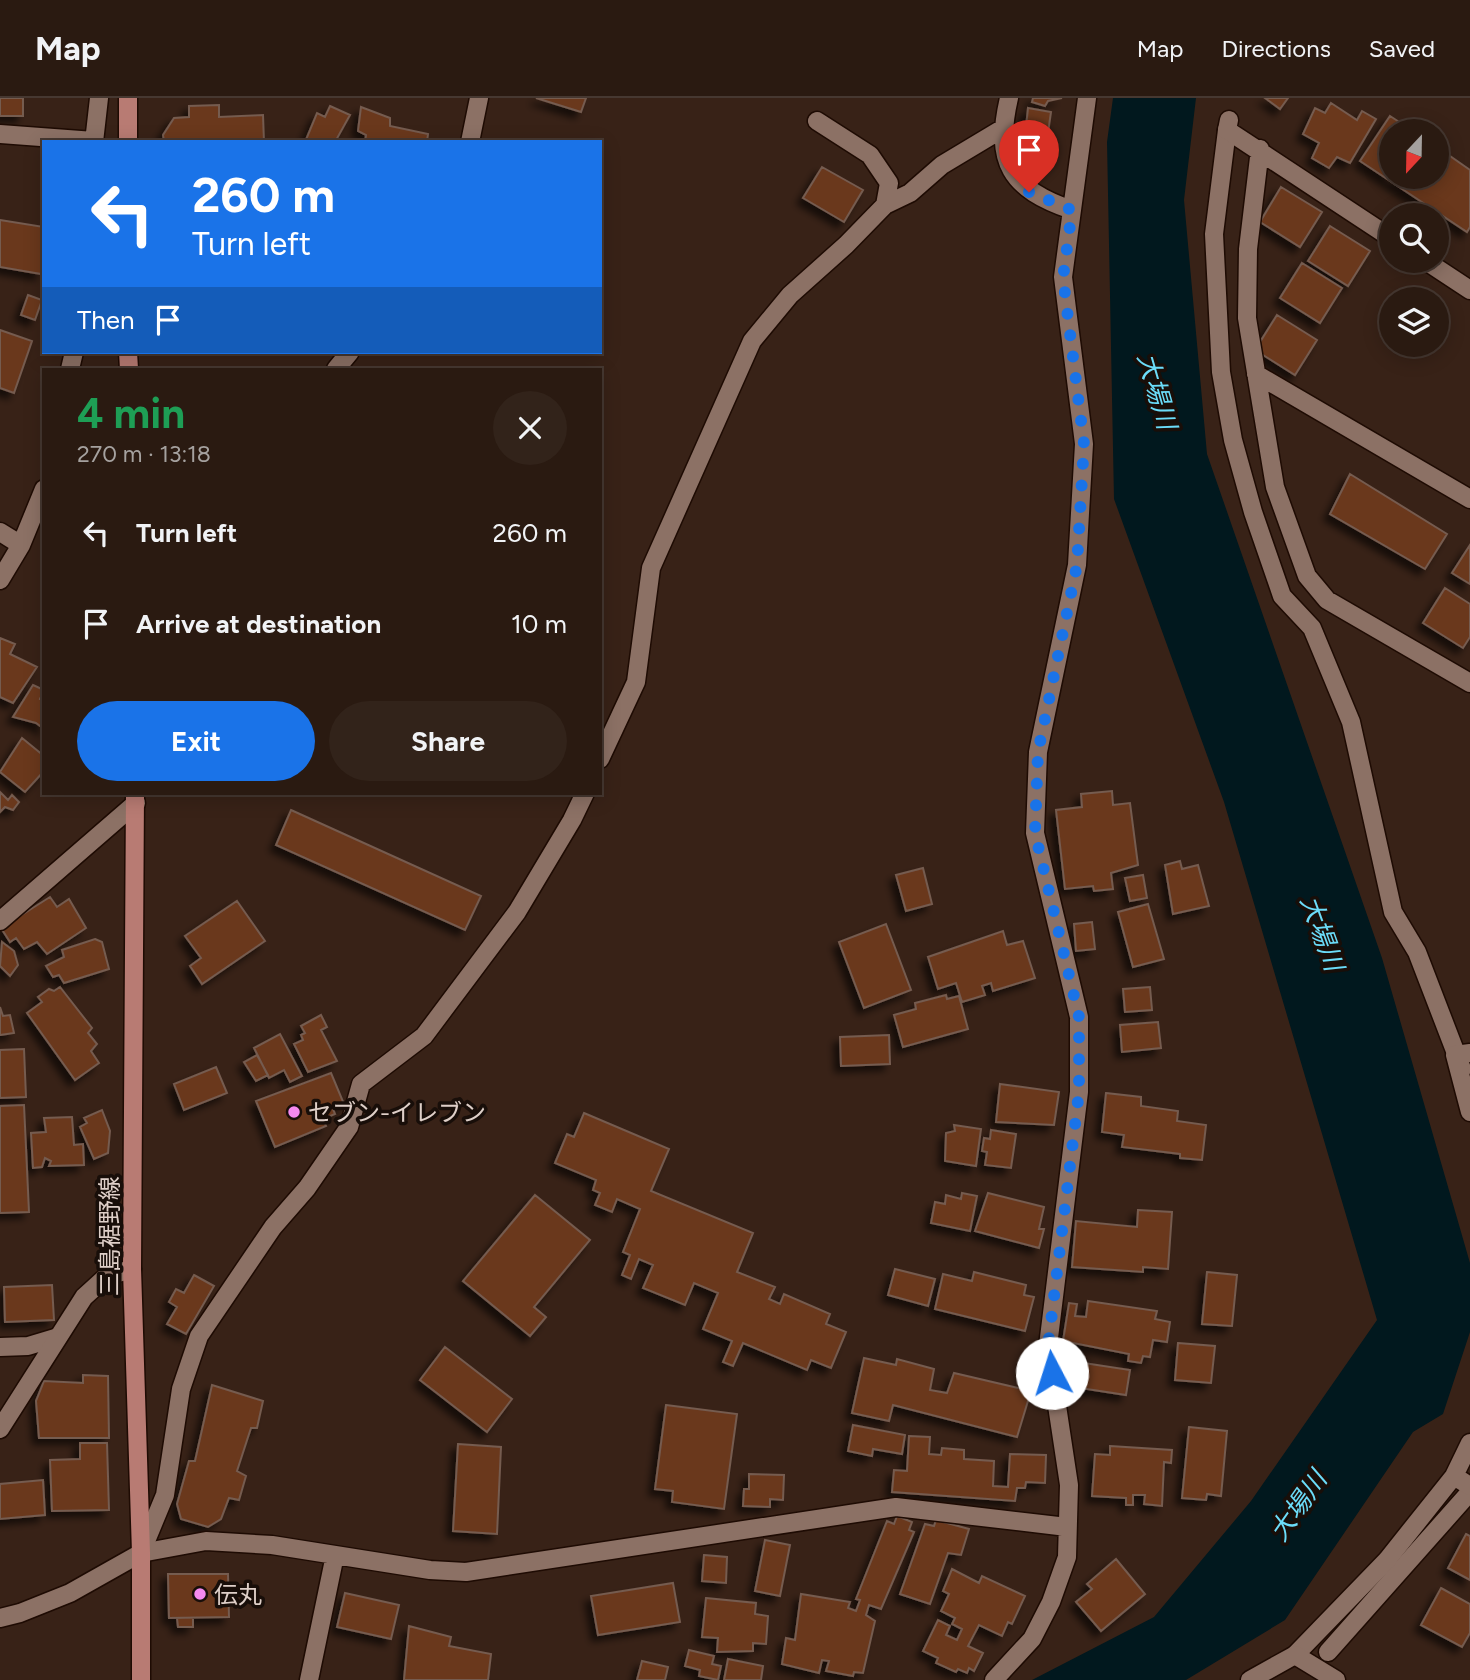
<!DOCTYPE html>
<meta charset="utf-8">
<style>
:root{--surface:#2a1a11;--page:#32231a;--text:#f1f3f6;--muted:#a5a19f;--line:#463831;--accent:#1a73e8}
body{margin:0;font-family:Figtree,"Noto Sans JP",sans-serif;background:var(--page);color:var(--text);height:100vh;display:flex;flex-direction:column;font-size:26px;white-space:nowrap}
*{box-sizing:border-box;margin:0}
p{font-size:23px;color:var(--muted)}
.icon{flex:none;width:38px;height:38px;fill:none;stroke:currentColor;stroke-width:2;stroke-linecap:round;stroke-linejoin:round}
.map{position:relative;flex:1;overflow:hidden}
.panel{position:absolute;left:42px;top:270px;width:560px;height:427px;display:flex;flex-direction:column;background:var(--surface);border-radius:0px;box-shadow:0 4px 18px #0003,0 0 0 2px var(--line)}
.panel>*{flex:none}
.guide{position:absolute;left:42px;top:42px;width:560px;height:214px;border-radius:0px;box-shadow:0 4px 18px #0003,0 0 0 2px var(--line);background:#1a73e8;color:#fff;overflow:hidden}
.needle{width:46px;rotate:202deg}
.fabs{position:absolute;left:1379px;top:21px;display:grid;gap:14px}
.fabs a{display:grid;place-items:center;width:70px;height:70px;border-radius:50%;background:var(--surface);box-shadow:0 4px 18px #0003,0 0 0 2px var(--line);font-size:35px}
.pin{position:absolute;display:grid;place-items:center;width:60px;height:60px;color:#fff;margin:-72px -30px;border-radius:50% 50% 50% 0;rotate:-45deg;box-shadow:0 0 7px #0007}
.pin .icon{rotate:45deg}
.me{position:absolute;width:77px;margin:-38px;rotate:355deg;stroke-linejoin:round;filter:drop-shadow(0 0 5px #0008)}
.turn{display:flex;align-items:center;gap:24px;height:147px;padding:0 35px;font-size:32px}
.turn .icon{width:91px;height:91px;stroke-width:2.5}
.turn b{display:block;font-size:49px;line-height:60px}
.then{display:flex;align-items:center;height:66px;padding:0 35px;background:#0003;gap:14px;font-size:26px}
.round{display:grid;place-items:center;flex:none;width:74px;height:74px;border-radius:37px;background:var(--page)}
.summary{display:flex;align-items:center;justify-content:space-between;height:119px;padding:0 35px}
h1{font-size:42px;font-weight:700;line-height:52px;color:#1e9e55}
.action{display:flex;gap:14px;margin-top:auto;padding:14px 35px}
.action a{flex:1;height:80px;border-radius:42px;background:var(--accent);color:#fff;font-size:28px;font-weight:700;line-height:80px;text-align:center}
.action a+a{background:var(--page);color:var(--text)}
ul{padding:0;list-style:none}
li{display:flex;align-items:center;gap:21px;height:91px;padding:0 35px}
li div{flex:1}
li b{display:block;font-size:26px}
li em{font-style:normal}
header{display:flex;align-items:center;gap:42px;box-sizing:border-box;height:98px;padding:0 35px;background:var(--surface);border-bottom:2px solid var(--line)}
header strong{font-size:33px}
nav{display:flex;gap:38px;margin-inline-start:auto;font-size:24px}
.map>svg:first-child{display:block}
.water{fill:#01181e}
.building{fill:#6a381e;stroke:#755b4f;stroke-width:2;filter:url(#shadow)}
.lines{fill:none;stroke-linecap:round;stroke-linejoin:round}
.service-casing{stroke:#1e0b03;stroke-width:21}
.pedestrian-casing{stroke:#1e0b03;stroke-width:21}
.minor-casing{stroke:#1e0b03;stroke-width:21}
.tertiary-casing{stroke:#1e0b03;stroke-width:21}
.primary-casing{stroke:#1e0b03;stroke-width:21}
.service{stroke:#8c7165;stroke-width:18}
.pedestrian{stroke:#8c7165;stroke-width:18}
.minor{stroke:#8c7165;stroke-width:18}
.tertiary{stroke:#8c7165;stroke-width:18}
.primary{stroke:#b87b73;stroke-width:18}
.route{stroke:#1a73e8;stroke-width:12;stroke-dasharray:0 21.6}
.poi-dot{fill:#f589ef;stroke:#180e09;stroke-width:2.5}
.labels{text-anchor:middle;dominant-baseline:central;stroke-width:7;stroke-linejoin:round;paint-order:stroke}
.poi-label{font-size:24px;fill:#decfc8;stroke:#180e09;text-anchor:start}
.street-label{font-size:24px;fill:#decfc8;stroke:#180e09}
.water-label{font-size:26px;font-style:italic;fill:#6bdcf9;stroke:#180e09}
</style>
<header>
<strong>Map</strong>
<nav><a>Map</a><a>Directions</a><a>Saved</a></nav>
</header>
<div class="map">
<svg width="1470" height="1582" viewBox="0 0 1470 1582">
<defs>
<filter id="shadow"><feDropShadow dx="-6" dy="6" stdDeviation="3.5" flood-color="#0009"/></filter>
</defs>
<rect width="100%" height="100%" fill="#382217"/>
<!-- water -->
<path class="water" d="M 1113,0 L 1196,0 L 1184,102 L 1207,356 L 1382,860 L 1470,1165 L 1470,1234 L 1443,1316 L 1413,1334 L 1285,1522 L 1186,1582 L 1032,1582 L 1154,1519 L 1251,1403 L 1377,1222 L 1224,704 L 1114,401 L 1107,44 Z"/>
<!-- building -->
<path class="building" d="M 0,0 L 23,0 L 23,18 L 0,18 Z
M 536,0 L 586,0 L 581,14 Z
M 1033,0 L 1062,0 L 1048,3 L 1045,8 L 1032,4 Z
M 1265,0 L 1288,0 L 1280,11 Z
M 1331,5 L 1357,22 L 1362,13 L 1376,21 L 1350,65 L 1337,59 L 1329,70 L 1312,60 L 1319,45 L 1303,36 L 1315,10 L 1325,15 Z
M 219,7 L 219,19 L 263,17 L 264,44 L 164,44 L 163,37 L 174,20 L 189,19 L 189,8 Z
M 330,8 L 350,17 L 335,44 L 305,44 L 317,15 L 325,19 Z
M 361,9 L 390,20 L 390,28 L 428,36 L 427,44 L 365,44 L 366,37 L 358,33 Z
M 1028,10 L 1051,14 L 1045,56 L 1028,56 L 1028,48 L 1018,44 L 1019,28 L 1026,29 Z
M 1390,18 L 1413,33 L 1391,33 L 1391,79 L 1437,79 L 1437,49 L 1470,72 L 1470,129 L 1467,134 L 1360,63 Z
M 822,69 L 863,92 L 844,124 L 803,100 Z
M 1281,89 L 1322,114 L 1300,149 L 1260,124 Z
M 0,122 L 44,129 L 41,176 L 0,169 Z
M 1330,128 L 1370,153 L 1348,188 L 1308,163 Z
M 1302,165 L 1342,190 L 1320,225 L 1280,200 Z
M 28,197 L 42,202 L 35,222 L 21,217 Z
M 1277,217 L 1317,242 L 1295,277 L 1255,252 Z
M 0,232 L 32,243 L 14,295 L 0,290 Z
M 1350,376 L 1447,436 L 1425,471 L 1330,416 Z
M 1470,447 L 1470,486 L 1452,475 Z
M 1445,490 L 1470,506 L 1470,539 L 1463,550 L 1423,525 Z
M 0,540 L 15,546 L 10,556 L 37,569 L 13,605 L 0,599 Z
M 33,587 L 44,592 L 40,601 L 44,603 L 44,631 L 36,625 L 13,619 Z
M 22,640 L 44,658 L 44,673 L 25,694 L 0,674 Z
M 1112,693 L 1113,707 L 1130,705 L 1138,767 L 1111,775 L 1113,791 L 1094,793 L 1093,788 L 1065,791 L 1056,712 L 1082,709 L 1081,696 Z
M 0,694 L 8,702 L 12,697 L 19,704 L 13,712 L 5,709 L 0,714 Z
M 291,712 L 481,798 L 465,832 L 276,747 Z
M 1180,763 L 1182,771 L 1198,767 L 1209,808 L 1173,816 L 1165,767 Z
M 923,770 L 932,806 L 906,813 L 896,777 Z
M 1143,777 L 1147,800 L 1130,803 L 1125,780 Z
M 50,799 L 57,809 L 69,801 L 86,830 L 47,856 L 37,844 L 24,851 L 16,840 L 10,844 L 1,830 Z
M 237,803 L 265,843 L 202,886 L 190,868 L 201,860 L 185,838 Z
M 1148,806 L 1164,861 L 1133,869 L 1118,814 Z
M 1092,824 L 1095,851 L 1076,853 L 1074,826 Z
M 886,826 L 911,892 L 864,910 L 839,844 Z
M 1003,833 L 1007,847 L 1023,843 L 1035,880 L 993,893 L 991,885 L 982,888 L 985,897 L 962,904 L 956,885 L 938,891 L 928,859 Z
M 95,841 L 102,844 L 109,871 L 64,885 L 59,877 L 53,879 L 46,868 L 64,859 L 62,852 Z
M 2,844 L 14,853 L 18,867 L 10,878 L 0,868 Z
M 60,889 L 92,930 L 88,935 L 97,946 L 91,953 L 99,965 L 75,982 L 27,915 L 42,904 L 38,899 L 49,891 L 54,893 Z
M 1150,889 L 1152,912 L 1125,914 L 1123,891 Z
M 946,897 L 947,901 L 959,898 L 968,931 L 903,949 L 894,917 L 916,911 L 915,905 Z
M 0,909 L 3,918 L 10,917 L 14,935 L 0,937 Z
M 321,917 L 327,929 L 321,932 L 337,963 L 308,974 L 294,946 L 303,942 L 301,937 L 305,935 L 301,928 Z
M 1158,924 L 1161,950 L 1122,954 L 1120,927 Z
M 280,936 L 302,978 L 290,984 L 284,972 L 269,980 L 254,950 Z
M 889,937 L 890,966 L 841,968 L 840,939 Z
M 24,951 L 26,999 L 0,1000 L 0,952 Z
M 257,957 L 268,977 L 256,983 L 244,964 Z
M 216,969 L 227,995 L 184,1012 L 174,986 Z
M 331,975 L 344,1006 L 333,1011 L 335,1016 L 323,1021 L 326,1028 L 275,1049 L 256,1003 Z
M 1000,986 L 1059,994 L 1054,1027 L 996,1024 Z
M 1106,995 L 1141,999 L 1141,1008 L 1178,1013 L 1177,1023 L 1206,1027 L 1202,1062 L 1180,1060 L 1180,1056 L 1122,1049 L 1124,1037 L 1102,1034 Z
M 24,1007 L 29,1114 L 0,1115 L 0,1008 Z
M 102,1012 L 110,1033 L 108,1055 L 94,1061 L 80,1029 L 87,1025 L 84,1020 Z
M 584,1015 L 669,1051 L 651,1093 L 753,1135 L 737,1174 L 775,1189 L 769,1201 L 780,1206 L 784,1196 L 830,1216 L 826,1226 L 846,1234 L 831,1270 L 811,1262 L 807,1272 L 743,1245 L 733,1268 L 723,1264 L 732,1243 L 703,1231 L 718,1195 L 694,1185 L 685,1207 L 643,1190 L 653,1167 L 639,1161 L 631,1181 L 622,1177 L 630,1157 L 623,1154 L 640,1111 L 617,1101 L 612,1114 L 595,1107 L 600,1095 L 593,1092 L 596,1082 L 555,1065 L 567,1036 L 574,1039 Z
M 72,1019 L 74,1047 L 83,1046 L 84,1067 L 49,1068 L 51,1063 L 45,1060 L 42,1069 L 33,1070 L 31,1035 L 46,1034 L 44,1020 Z
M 954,1027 L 981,1031 L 976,1068 L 945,1063 L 946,1035 L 955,1033 Z
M 991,1032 L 1016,1036 L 1011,1070 L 985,1067 L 987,1054 L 982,1053 L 984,1040 L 990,1041 Z
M 962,1095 L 977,1098 L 970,1133 L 931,1125 L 935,1104 L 945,1106 L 946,1097 L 961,1101 Z
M 988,1095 L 1044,1109 L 1039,1131 L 1044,1131 L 1039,1150 L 975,1133 Z
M 535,1097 L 590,1142 L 534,1209 L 546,1219 L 530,1238 L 463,1183 Z
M 1138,1112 L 1172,1114 L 1168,1171 L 1143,1169 L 1143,1174 L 1072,1169 L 1076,1123 L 1137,1129 Z
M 895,1171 L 935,1181 L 928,1208 L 888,1197 Z
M 974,1174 L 1026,1187 L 1024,1197 L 1034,1199 L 1025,1233 L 935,1211 L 943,1176 L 972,1183 Z
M 1207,1174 L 1237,1177 L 1232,1228 L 1202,1226 Z
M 194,1177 L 214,1188 L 186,1236 L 167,1226 L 177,1209 L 169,1204 L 176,1191 L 184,1195 Z
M 52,1187 L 54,1222 L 5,1224 L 4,1189 Z
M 1088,1203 L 1157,1213 L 1155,1221 L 1170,1224 L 1167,1244 L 1153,1242 L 1150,1259 L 1143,1258 L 1141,1265 L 1128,1263 L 1129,1256 L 1063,1243 L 1069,1205 L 1077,1206 L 1075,1218 L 1086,1219 Z
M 1178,1245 L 1215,1248 L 1211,1285 L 1175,1282 Z
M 445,1249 L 512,1301 L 487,1334 L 420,1282 Z
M 864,1260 L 896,1267 L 897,1261 L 934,1271 L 930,1292 L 947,1295 L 954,1275 L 1031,1293 L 1017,1339 L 893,1307 L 889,1323 L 852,1315 Z
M 1084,1265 L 1130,1272 L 1126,1297 L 1080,1290 Z
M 83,1277 L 108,1278 L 109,1340 L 39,1340 L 36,1303 L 44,1283 L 83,1285 Z
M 212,1287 L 263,1303 L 257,1330 L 251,1330 L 237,1373 L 246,1378 L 239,1402 L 229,1400 L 221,1421 L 208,1429 L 181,1421 L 177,1406 L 189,1363 L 195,1363 Z
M 666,1307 L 737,1316 L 724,1411 L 672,1404 L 673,1393 L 655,1391 Z
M 853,1327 L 905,1337 L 902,1356 L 873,1351 L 872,1358 L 848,1353 Z
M 1189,1329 L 1227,1333 L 1221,1398 L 1207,1396 L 1206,1402 L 1182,1400 Z
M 909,1338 L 930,1339 L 929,1356 L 941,1357 L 942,1350 L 964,1352 L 964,1361 L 994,1363 L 993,1388 L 1008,1389 L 1010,1356 L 1046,1357 L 1045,1385 L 1026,1384 L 1025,1390 L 1017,1390 L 1015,1403 L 892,1394 L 894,1372 L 907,1373 Z
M 80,1345 L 107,1345 L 109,1412 L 52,1413 L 50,1362 L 80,1361 Z
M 458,1346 L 501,1349 L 497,1436 L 453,1433 Z
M 1110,1348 L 1172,1352 L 1171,1365 L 1164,1364 L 1162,1408 L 1144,1406 L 1145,1397 L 1133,1397 L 1133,1407 L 1126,1407 L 1126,1400 L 1092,1398 L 1095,1356 L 1110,1357 Z
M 749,1376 L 784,1377 L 783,1402 L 770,1401 L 770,1409 L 743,1408 L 744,1391 L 749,1391 Z
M 43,1382 L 45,1417 L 0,1421 L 0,1386 Z
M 897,1418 L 912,1424 L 909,1432 L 914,1434 L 881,1511 L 869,1507 L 866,1517 L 875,1523 L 863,1575 L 854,1574 L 853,1578 L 826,1573 L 829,1563 L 822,1562 L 819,1575 L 782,1566 L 786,1540 L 795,1542 L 801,1496 L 850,1504 L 848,1510 L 856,1513 L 860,1502 L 856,1501 L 887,1423 L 894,1426 Z
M 936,1422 L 969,1431 L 961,1457 L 948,1455 L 930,1506 L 900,1496 L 925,1426 L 934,1428 Z
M 1466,1436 L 1470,1438 L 1470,1482 L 1448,1470 Z
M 765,1442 L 790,1447 L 780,1498 L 755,1493 Z
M 704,1457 L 727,1459 L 726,1485 L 702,1483 Z
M 1116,1461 L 1145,1496 L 1101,1533 L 1076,1504 L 1092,1491 L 1087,1486 Z
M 952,1471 L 979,1485 L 982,1478 L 1025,1498 L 1012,1526 L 1008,1524 L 1002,1538 L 979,1527 L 968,1548 L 983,1555 L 974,1573 L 969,1570 L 967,1575 L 958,1571 L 956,1574 L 936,1565 L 938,1560 L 923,1553 L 938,1522 L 950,1528 L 946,1537 L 957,1542 L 962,1531 L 952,1526 L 955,1520 L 941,1513 L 949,1496 L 943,1493 Z
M 168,1476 L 228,1476 L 229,1519 L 169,1520 Z
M 673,1485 L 680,1524 L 598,1537 L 591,1498 Z
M 1441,1490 L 1470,1506 L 1470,1535 L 1462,1549 L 1421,1527 Z
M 345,1495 L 399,1507 L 391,1541 L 337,1529 Z
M 706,1500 L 756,1505 L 755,1516 L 768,1518 L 766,1546 L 753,1545 L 753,1553 L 717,1554 L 718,1540 L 702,1539 Z
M 177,1520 L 193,1520 L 193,1529 L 178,1529 Z
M 409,1528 L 451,1539 L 449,1548 L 491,1556 L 488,1582 L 404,1582 Z
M 689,1552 L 714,1558 L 712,1566 L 721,1568 L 718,1582 L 699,1578 L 700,1572 L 685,1568 Z
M 728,1561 L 763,1568 L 761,1582 L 724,1582 Z
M 642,1563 L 668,1569 L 665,1582 L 637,1582 Z"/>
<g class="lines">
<!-- service casing -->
<g class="service-casing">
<path id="service" d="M 0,1249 L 28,1248 L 58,1239"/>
</g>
<!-- pedestrian casing -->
<g class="pedestrian-casing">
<path id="pedestrian" d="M 1227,32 L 1214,136 L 1221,274 L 1233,342 L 1253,414 L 1282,498 L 1312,530 L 1351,624 L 1393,814 L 1417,854 L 1462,971
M 1328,1554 L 1470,1394"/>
</g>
<!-- minor casing -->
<g class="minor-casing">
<path id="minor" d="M 1009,0 C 994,64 1010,91 1072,112
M 1229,22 L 1227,32 L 1391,140
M 817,23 L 870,57 L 889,85 L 885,107
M 0,36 L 94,43
M 94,44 L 99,0
M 470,44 L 479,0
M 1260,51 L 1248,151 L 1247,220 L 1275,389 L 1307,478 L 1327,502 L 1470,585
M 1426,163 L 1470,192
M 70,271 L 74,254
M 336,271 L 350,254
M 1256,276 L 1470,401
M 0,434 L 21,447
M 0,482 L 21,447 L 44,391
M 600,661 L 636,584 L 651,470 L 752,243 L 790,197 L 846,147 L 885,107 L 910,95 L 942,67 L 1002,31
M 0,823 L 136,705
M 1470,955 L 1455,957 L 1470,1014
M 0,1331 L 84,1199 L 107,1178 L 132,1171
M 1454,1378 L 1470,1388
M 141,1455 L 165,1397 L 181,1291 L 199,1238 L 273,1129 L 307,1090 L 349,1029 L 361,986 L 424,938 L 517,814 L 572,722 L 585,695
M 0,1520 L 20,1515 L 70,1495 L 141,1455 L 206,1443 L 272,1447 L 430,1472 L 466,1474 L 896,1409 L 1067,1429
M 309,1582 L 335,1457
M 994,1582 L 1032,1541 L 1051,1504 L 1067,1459 L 1069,1387 L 1048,1248 L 1079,994 L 1079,919 L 1035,735 L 1038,654 L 1077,467 L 1084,346 L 1063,179 L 1087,0
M 1250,1582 L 1295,1557 L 1387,1462 L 1454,1378 L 1470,1345"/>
</g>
<!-- tertiary casing -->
<g class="tertiary-casing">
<path id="tertiary" d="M 1295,1557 L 1336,1582"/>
</g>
<!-- primary casing -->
<g class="primary-casing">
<path id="primary" d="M 128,44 L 128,0
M 128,254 L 129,271
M 135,695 L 132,1171 L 141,1455 L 141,1582"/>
</g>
<!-- service -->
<use href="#service" class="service"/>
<!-- pedestrian -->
<use href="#pedestrian" class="pedestrian"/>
<!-- minor -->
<use href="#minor" class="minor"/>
<!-- tertiary -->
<use href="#tertiary" class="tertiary"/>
<!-- primary -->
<use href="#primary" class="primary"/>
</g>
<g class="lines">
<!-- route -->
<path class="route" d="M 1029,94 L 1072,112 L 1063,180 L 1084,346 L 1077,467 L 1038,654 L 1035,735 L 1079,919 L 1079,994 L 1048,1248 L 1052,1275"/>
</g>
<!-- markers -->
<g class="poi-dot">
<circle cx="294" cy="1014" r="7"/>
<circle cx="200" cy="1496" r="7"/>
</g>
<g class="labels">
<!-- poi labels -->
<g class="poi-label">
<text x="308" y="1014">セブン-イレブン</text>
<text x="214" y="1496">伝丸</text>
</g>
<!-- street labels -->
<g class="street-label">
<text transform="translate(109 1138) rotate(-90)">三島裾野線</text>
</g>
<!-- water labels -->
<g class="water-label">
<text transform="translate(1157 293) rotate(74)">大場川</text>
<text transform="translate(1322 835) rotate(70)">大場川</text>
<text transform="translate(1298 1408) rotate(-55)">大場川</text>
</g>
</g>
</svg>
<div class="fabs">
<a><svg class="needle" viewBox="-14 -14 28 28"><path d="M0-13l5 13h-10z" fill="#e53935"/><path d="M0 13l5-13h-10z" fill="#a5a19f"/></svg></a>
<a><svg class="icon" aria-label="search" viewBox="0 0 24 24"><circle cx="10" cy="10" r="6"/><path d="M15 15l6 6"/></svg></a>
<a><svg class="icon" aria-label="layers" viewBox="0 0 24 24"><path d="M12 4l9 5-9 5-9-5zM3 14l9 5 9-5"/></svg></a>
</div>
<div class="pin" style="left:1029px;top:94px;background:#d93025"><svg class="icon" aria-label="arrive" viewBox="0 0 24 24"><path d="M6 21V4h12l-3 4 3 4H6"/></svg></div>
<svg class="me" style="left:1052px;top:1275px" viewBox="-20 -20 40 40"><circle r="19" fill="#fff"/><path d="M0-13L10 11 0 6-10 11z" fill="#1a73e8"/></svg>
<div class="guide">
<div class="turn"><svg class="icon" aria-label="left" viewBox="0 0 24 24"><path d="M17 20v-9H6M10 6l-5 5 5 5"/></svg><div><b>260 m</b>Turn left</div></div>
<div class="then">Then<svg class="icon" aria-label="arrive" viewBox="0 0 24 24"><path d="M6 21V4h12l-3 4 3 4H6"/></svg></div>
</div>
<section class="panel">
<div class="summary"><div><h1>4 min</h1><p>270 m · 13:18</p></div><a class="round"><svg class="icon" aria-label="close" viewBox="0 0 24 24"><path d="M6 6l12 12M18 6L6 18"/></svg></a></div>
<ul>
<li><svg class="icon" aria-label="left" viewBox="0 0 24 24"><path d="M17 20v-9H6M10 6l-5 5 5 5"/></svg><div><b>Turn left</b></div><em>260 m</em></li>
<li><svg class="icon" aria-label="arrive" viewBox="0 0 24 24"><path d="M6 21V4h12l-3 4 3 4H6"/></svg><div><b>Arrive at destination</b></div><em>10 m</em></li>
</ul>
<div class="action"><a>Exit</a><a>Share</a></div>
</section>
</div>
